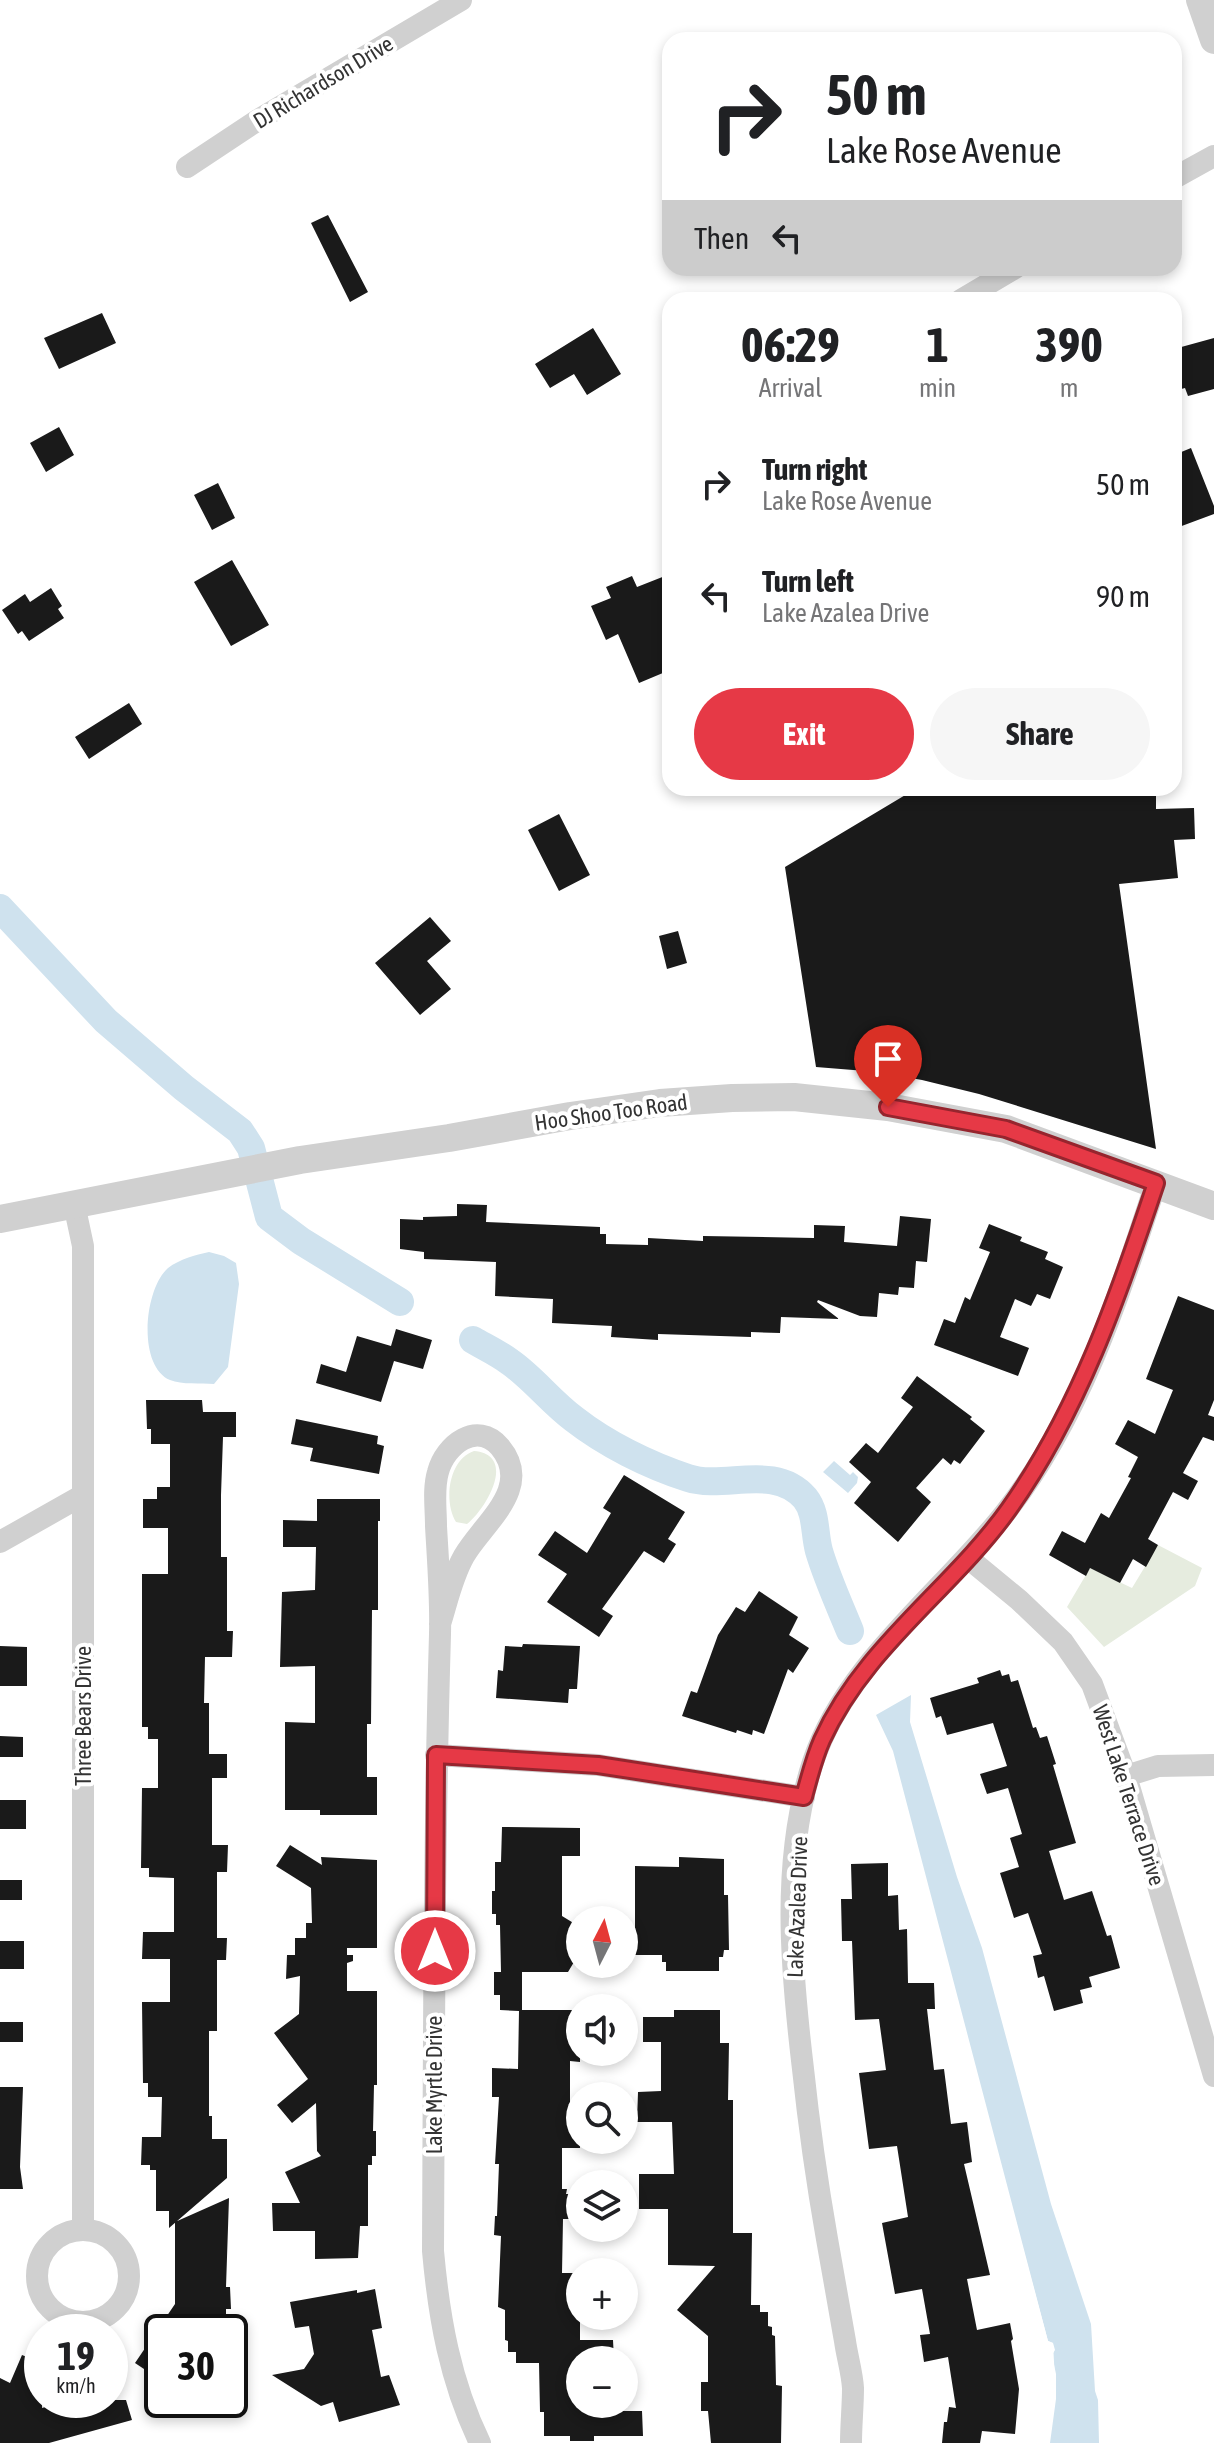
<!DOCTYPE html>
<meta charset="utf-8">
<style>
:root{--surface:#fff;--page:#f6f6f6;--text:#202124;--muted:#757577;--accent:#e63946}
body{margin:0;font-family:"Asap Condensed",sans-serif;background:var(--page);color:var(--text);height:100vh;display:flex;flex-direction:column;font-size:30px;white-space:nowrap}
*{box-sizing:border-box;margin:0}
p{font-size:26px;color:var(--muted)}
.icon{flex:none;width:44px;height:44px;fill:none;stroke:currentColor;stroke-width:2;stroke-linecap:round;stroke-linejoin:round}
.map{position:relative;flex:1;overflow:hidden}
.panel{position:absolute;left:662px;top:292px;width:520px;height:504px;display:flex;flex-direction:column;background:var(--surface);border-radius:24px;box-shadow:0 4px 12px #0003}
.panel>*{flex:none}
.top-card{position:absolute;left:662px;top:32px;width:520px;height:244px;border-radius:24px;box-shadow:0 4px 12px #0003;background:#fff;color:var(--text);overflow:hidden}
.needle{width:52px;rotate:6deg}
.buttons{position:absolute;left:566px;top:1906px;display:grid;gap:16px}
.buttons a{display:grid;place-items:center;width:72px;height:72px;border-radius:50%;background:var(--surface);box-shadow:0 4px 12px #0003;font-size:40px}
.speed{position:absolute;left:24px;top:2314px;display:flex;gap:16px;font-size:40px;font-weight:700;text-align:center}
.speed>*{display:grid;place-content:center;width:104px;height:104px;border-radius:50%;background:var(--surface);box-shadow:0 4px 12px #0003;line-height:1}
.speed small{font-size:20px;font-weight:400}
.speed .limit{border:4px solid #111;border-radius:12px;background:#fff;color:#111}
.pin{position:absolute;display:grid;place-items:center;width:68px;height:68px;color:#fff;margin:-82px -34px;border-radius:50% 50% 50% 0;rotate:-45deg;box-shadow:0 0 8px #0007}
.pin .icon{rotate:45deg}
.me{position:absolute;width:88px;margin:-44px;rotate:0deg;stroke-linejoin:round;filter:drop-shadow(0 0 6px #0008)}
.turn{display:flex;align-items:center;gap:28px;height:168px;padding:0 32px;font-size:36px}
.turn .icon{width:104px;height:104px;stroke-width:2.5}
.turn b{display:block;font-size:56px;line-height:68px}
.then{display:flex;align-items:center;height:76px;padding:0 32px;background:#0003;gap:16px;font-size:30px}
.eta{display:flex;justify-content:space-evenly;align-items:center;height:136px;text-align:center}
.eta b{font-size:48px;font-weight:700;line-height:56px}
.button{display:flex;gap:16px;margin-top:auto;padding:16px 32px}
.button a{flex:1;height:92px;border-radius:48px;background:var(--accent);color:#fff;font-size:32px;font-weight:700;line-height:92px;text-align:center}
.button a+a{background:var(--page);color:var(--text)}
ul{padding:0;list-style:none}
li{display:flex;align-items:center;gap:24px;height:112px;padding:0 32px}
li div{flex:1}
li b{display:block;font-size:30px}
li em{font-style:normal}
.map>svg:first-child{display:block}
.green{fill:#e6ecdf}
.water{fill:#cfe2ee}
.pier{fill:#fff}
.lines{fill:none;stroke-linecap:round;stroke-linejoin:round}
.canal{stroke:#cfe2ee;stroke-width:28}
.building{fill:#1a1a1a}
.minor{stroke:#d0d0d0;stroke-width:22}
.tertiary{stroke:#d0d0d0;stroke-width:28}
.route-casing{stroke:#96252e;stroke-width:20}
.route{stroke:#e63946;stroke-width:14}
.labels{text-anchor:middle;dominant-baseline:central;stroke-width:8;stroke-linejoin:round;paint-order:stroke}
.street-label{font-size:22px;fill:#333;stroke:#fff}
</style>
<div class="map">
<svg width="1214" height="2443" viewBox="0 0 1214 2443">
<rect width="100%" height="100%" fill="#fff"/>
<!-- green -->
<path class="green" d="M 474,1451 C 518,1455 486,1509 467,1524 L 456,1522 C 443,1501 449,1459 474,1451 Z
M 1158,1545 L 1202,1568 L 1195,1586 L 1104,1647 L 1067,1607 L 1090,1568 L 1132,1588 Z"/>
<!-- water -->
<path class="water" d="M 209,1252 L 224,1256 L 236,1263 L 239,1284 L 228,1367 L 214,1384 C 201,1383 182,1385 170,1380 C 137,1366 144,1289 168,1268 C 180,1259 195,1255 209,1252 Z
M 834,1461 L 850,1475 L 853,1472 L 858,1477 L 857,1483 L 848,1493 L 823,1472 Z
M 911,1695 L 910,1722 L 957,1877 L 982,1948 L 1051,2204 L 1091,2324 L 1095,2391 L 1098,2400 L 1099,2443 L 1050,2443 L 1056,2399 L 1053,2343 L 1048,2341 L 893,1751 L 876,1715 Z"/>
<!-- pier -->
<path class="pier" d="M 947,1963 L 964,2027 L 960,2028 L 943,1964 Z
M 982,2096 L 1048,2341 L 1053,2343 L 1055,2350 L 1052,2355 L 1056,2374 L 1056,2399 L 1052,2398 L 1052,2374 L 1047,2355 L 1050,2349 L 1044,2342 L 997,2168 L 978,2097 Z"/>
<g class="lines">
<!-- canal -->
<path class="canal" d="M 0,908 L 106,1021 L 184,1088 L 240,1131 L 251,1148 L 269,1217 L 301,1241 L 400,1302
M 473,1340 C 485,1347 498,1353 510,1362 C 533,1378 551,1402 574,1419 C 606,1444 648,1465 688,1478 C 725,1490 774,1463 805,1498 C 817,1513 814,1533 819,1551 C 827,1578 839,1604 850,1631"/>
</g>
<!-- building -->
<path class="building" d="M 328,215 L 368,292 L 350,302 L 311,223 Z
M 102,313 L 116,343 L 59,369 L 44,338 Z
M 593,328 L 621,374 L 587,395 L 574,374 L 550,388 L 535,364 Z
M 1214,338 L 1214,389 L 1188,396 L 1185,388 L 1174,391 L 1174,349 Z
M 59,427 L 74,455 L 46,472 L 30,443 Z
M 1191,448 L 1214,506 L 1214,514 L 1179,527 L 1174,513 L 1174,455 Z
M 218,483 L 235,518 L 212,530 L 194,495 Z
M 232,560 L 269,625 L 231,646 L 194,582 Z
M 670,574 L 670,670 L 639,683 L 618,634 L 606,640 L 591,606 L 611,598 L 606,587 L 632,576 L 637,587 Z
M 51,588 L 62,606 L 58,609 L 64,618 L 29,641 L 22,631 L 18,634 L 2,610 L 25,594 L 30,602 Z
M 129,703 L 142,724 L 89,759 L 75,737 Z
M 917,788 L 1156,788 L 1156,809 L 1194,808 L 1195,839 L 1174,840 L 1178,878 L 1119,884 L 1156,1149 L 979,1094 L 922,1080 L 878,1072 L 816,1067 L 785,867 Z
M 559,814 L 590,875 L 559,891 L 528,830 Z
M 430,917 L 451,941 L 427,961 L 451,989 L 420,1015 L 375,963 Z
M 678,931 L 687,963 L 667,969 L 659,936 Z
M 457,1204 L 487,1205 L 486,1222 L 600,1227 L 600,1234 L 606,1234 L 606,1244 L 648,1245 L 648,1238 L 703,1241 L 703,1236 L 814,1238 L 814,1225 L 845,1226 L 844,1242 L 897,1246 L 900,1216 L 931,1219 L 927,1262 L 916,1261 L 914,1288 L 899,1287 L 898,1295 L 879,1293 L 877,1317 L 860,1316 L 818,1300 L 817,1302 L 839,1319 L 781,1317 L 780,1333 L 751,1332 L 751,1337 L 658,1334 L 658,1340 L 611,1337 L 612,1326 L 552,1323 L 553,1299 L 495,1296 L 496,1262 L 424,1259 L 424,1252 L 400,1249 L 400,1219 L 423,1220 L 423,1217 L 457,1216 Z
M 989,1224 L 1022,1237 L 1020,1241 L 1048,1252 L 1045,1259 L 1063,1267 L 1050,1299 L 1037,1294 L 1031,1306 L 1015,1299 L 1000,1337 L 1029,1348 L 1018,1376 L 934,1345 L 944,1319 L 955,1323 L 965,1297 L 970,1300 L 990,1252 L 979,1248 Z
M 1178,1296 L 1214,1310 L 1214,1400 L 1208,1415 L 1214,1417 L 1214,1441 L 1203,1437 L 1183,1473 L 1198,1481 L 1188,1500 L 1173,1492 L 1148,1539 L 1158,1545 L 1146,1567 L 1133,1559 L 1120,1583 L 1090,1568 L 1086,1576 L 1049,1555 L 1062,1531 L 1085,1543 L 1101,1513 L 1109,1518 L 1131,1478 L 1128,1477 L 1138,1457 L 1115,1444 L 1128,1420 L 1155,1434 L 1173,1390 L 1146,1379 Z
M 396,1329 L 432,1340 L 423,1369 L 394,1361 L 381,1402 L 316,1383 L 321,1364 L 346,1372 L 357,1336 L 391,1346 Z
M 917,1376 L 972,1417 L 970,1419 L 985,1431 L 960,1464 L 954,1460 L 951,1465 L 943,1458 L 916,1488 L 931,1502 L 898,1542 L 854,1503 L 871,1482 L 849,1462 L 866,1443 L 878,1453 L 913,1407 L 901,1398 Z
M 146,1400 L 202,1400 L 203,1412 L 236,1412 L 236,1437 L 223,1437 L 221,1495 L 221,1557 L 227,1557 L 227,1631 L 233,1631 L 232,1657 L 205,1657 L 204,1703 L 209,1703 L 209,1754 L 227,1754 L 227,1778 L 212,1778 L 212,1845 L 228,1845 L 227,1872 L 217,1872 L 217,1938 L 227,1938 L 226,1960 L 217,1960 L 217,2031 L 209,2031 L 209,2116 L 212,2116 L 212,2139 L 227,2139 L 227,2178 L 169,2228 L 169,2211 L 156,2211 L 156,2170 L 150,2170 L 150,2165 L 141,2165 L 142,2137 L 161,2137 L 162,2097 L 148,2097 L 148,2083 L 143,2083 L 142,2002 L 170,2002 L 170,1959 L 142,1959 L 143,1932 L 174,1932 L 174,1878 L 149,1877 L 149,1868 L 141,1868 L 142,1788 L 158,1788 L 158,1739 L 148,1739 L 148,1727 L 142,1727 L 142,1574 L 168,1574 L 168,1528 L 143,1528 L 143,1499 L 157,1499 L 157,1487 L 170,1487 L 170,1444 L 151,1444 L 151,1429 L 147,1429 Z
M 296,1419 L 378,1436 L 377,1444 L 384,1446 L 379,1474 L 310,1461 L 313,1448 L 291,1444 Z
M 624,1475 L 685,1512 L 668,1539 L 676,1544 L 664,1563 L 644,1551 L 602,1609 L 613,1616 L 599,1637 L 547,1602 L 567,1574 L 538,1555 L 555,1531 L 587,1553 L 611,1513 L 603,1508 Z
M 317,1499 L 380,1499 L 380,1521 L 378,1521 L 378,1610 L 372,1610 L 371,1724 L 367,1724 L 367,1777 L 377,1777 L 377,1815 L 320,1815 L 320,1810 L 285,1810 L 285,1722 L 315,1723 L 315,1666 L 280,1667 L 282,1592 L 315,1590 L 316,1547 L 283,1547 L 283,1520 L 317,1521 Z
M 759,1591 L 798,1617 L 789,1635 L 809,1648 L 793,1673 L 788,1669 L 764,1734 L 753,1730 L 752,1735 L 737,1730 L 736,1733 L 682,1716 L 691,1691 L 697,1693 L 718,1635 L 736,1607 L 745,1612 Z
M 523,1644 L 580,1646 L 577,1689 L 569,1689 L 568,1703 L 496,1698 L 498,1670 L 503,1671 L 505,1646 L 522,1647 Z
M 0,1646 L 27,1647 L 27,1686 L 0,1686 Z
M 1000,1670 L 1002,1676 L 1009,1674 L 1011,1682 L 1018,1680 L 1033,1728 L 1036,1727 L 1040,1738 L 1047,1736 L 1056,1764 L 1053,1765 L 1076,1843 L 1049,1851 L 1064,1900 L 1092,1891 L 1107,1936 L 1111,1935 L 1120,1968 L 1089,1977 L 1092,1987 L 1080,1990 L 1083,2003 L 1054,2011 L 1044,1976 L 1038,1978 L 1033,1956 L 1042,1954 L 1028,1913 L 1014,1918 L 1000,1873 L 1019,1867 L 1010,1838 L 1022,1834 L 1008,1788 L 987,1794 L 980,1774 L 1007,1766 L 993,1723 L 947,1735 L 941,1716 L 936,1718 L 930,1698 L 979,1683 L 977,1678 Z
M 0,1736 L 23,1737 L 23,1757 L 0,1757 Z
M 0,1800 L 26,1800 L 26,1829 L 0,1829 Z
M 502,1827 L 580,1828 L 580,1856 L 562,1856 L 562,1916 L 580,1927 L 580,1952 L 568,1972 L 522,1972 L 522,2010 L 580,2010 L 580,2062 L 570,2061 L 570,2122 L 580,2122 L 580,2148 L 562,2148 L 562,2189 L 567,2189 L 566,2194 L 580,2194 L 580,2219 L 563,2219 L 562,2273 L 580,2273 L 580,2340 L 613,2340 L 614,2360 L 580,2360 L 580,2404 L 608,2404 L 608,2411 L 642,2411 L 643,2436 L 594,2436 L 594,2441 L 570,2441 L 570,2436 L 544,2436 L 544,2412 L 540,2412 L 539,2363 L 516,2363 L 516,2352 L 508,2352 L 508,2341 L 505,2340 L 505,2310 L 498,2307 L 501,2236 L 494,2235 L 495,2216 L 497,2216 L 499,2164 L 495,2164 L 499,2097 L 492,2097 L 492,2068 L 518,2069 L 519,2011 L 500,2010 L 500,1995 L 494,1995 L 494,1972 L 501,1972 L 500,1925 L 496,1925 L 496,1914 L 492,1914 L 492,1891 L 495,1891 L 495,1862 L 501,1862 Z
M 290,1845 L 322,1865 L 321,1857 L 377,1860 L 377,1948 L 347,1948 L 347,1955 L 353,1955 L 353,1961 L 347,1963 L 347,1991 L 377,1991 L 377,2085 L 374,2085 L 373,2131 L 376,2131 L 376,2156 L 372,2156 L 372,2165 L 368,2165 L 368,2226 L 360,2226 L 358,2258 L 315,2259 L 315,2231 L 273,2231 L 272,2203 L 300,2203 L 285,2172 L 321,2156 L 317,2151 L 316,2103 L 292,2123 L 277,2105 L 308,2079 L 274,2033 L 299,2014 L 300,1976 L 286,1979 L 287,1955 L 295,1955 L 295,1938 L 306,1938 L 306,1923 L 312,1923 L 311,1888 L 276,1866 Z
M 679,1857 L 724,1859 L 724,1895 L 728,1895 L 729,1950 L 724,1950 L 723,1957 L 719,1957 L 719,1971 L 666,1971 L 666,1962 L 662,1962 L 662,1955 L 630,1955 L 630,1929 L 635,1929 L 635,1866 L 679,1867 Z
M 888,1863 L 888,1896 L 898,1895 L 899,1930 L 907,1929 L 908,1983 L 934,1983 L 935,2009 L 927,2009 L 934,2070 L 944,2069 L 951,2124 L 967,2122 L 972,2162 L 964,2164 L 990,2275 L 967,2279 L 977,2330 L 1010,2323 L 1013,2339 L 1011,2341 L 1019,2389 L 1015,2434 L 982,2431 L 980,2443 L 942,2443 L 944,2422 L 947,2422 L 949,2407 L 956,2408 L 948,2357 L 924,2362 L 920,2335 L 930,2334 L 922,2289 L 895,2294 L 882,2223 L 908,2217 L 897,2146 L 869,2149 L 859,2073 L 886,2070 L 879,2019 L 855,2020 L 852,1941 L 842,1941 L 841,1899 L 852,1899 L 851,1864 Z
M 0,1880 L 22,1880 L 22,1900 L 0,1900 Z
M 0,1941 L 24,1941 L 24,1969 L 0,1969 Z
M 674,2010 L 720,2010 L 720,2043 L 729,2043 L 728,2100 L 733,2100 L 733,2233 L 752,2233 L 751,2305 L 760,2305 L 760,2312 L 768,2312 L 768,2326 L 772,2327 L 772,2335 L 775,2336 L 776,2385 L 782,2386 L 781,2443 L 711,2443 L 708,2411 L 701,2411 L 701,2382 L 708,2382 L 708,2336 L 677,2310 L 715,2266 L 668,2265 L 668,2209 L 639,2209 L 639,2174 L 674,2174 L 672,2122 L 637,2122 L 638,2092 L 661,2091 L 661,2042 L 643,2042 L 643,2017 L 674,2017 Z
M 0,2022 L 23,2022 L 23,2042 L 0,2042 Z
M 0,2087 L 23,2087 L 20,2167 L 23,2189 L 0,2189 Z
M 229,2198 L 226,2287 L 230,2287 L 231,2309 L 226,2309 L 226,2327 L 162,2328 L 162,2381 L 135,2363 L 175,2304 L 175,2222 Z
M 375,2289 L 382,2328 L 372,2330 L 381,2377 L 389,2375 L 400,2405 L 339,2422 L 333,2402 L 321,2406 L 272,2375 L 304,2369 L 314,2354 L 309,2326 L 295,2328 L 290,2302 L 357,2290 L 357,2293 Z
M 22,2355 L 42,2363 L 42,2408 L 70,2400 L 126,2400 L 132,2420 L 49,2443 L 0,2443 L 0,2378 L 10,2383 Z"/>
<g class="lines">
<!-- minor -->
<path class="minor" d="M 187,167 L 258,120 L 461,0
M 1174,178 L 1214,156
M 961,300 L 1015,268
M 74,1204 L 83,1246 L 83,2229
M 0,1542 L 83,1495
M 968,1558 L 1019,1600 L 1063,1642 L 1092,1684 L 1126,1776 L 1214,2076
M 440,1624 C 447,1602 452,1577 464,1556 C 483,1523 534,1488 500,1447 C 477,1420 445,1445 438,1472 C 433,1489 436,1508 436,1526 C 438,1562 441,1598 440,1634 C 434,1840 434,2046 433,2251 C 439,2318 450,2381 480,2443
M 436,1755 L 598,1765 L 804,1797
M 1126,1776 L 1158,1766 L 1214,1765
M37 2276a46 46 0 1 1 92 0a46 46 0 1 1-92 0Z
M 851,2443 C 851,2425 853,2406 853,2388 C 852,2372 847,2356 845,2341 C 839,2307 833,2273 827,2239 C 817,2182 809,2126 803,2069 C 791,1968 781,1860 813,1762 C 845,1664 943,1592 1005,1513 C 1080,1418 1119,1296 1156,1183"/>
<!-- tertiary -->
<path class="tertiary" d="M 1200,0 L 1214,40
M 0,1219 L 300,1160 L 449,1138 L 570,1116 L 660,1103 L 732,1098 L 794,1097 L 888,1107 L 1006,1129 L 1214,1206"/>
</g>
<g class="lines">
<!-- route casing -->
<g class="route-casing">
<path id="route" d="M 435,1951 L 436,1755 L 598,1765 L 804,1797 C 809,1778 814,1758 822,1740 C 864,1647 952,1589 1009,1509 C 1079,1410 1118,1297 1156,1183 L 1006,1129 L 888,1107"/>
</g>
<!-- route -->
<use href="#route" class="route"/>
</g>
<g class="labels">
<!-- street labels -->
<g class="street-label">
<text transform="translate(323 82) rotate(-31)">DJ Richardson Drive</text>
<text transform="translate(611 1112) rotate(-8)">Hoo Shoo Too Road</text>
<text transform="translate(83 1716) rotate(-90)">Three Bears Drive</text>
<text transform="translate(1129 1795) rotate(72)">West Lake Terrace Drive</text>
<text transform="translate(797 1907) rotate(-88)">Lake Azalea Drive</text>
<text transform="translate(434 2085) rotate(-90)">Lake Myrtle Drive</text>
</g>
</g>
</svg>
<div class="buttons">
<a><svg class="needle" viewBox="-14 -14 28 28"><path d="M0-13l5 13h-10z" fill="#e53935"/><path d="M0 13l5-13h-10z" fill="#757577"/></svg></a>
<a><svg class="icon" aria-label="sound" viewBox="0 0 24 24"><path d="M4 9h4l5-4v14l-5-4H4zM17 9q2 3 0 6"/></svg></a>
<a><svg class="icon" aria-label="search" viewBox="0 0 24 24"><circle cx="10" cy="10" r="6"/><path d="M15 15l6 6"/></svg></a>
<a><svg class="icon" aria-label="layers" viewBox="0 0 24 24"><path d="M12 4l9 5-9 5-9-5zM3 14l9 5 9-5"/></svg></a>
<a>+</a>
<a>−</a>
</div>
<div class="speed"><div>19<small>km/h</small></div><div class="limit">30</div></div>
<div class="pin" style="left:888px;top:1107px;background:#d93025"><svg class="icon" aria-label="arrive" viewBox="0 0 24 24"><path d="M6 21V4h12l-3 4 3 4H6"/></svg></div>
<svg class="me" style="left:435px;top:1951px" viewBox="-20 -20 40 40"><circle r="17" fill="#e63946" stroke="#fff" stroke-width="3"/><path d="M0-11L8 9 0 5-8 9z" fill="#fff"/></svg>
<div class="top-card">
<div class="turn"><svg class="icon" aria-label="right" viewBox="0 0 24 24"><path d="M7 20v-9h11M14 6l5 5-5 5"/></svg><div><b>50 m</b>Lake Rose Avenue</div></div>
<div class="then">Then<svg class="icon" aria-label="left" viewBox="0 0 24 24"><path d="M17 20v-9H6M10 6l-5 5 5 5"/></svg></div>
</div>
<section class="panel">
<div class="eta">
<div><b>06:29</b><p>Arrival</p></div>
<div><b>1</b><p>min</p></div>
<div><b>390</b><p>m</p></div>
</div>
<ul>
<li><svg class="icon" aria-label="right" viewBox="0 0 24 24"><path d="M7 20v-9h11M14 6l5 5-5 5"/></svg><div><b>Turn right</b><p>Lake Rose Avenue</p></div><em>50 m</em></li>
<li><svg class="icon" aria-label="left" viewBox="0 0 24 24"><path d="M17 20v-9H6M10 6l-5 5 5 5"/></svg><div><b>Turn left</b><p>Lake Azalea Drive</p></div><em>90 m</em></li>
</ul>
<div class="button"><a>Exit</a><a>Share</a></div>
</section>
</div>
